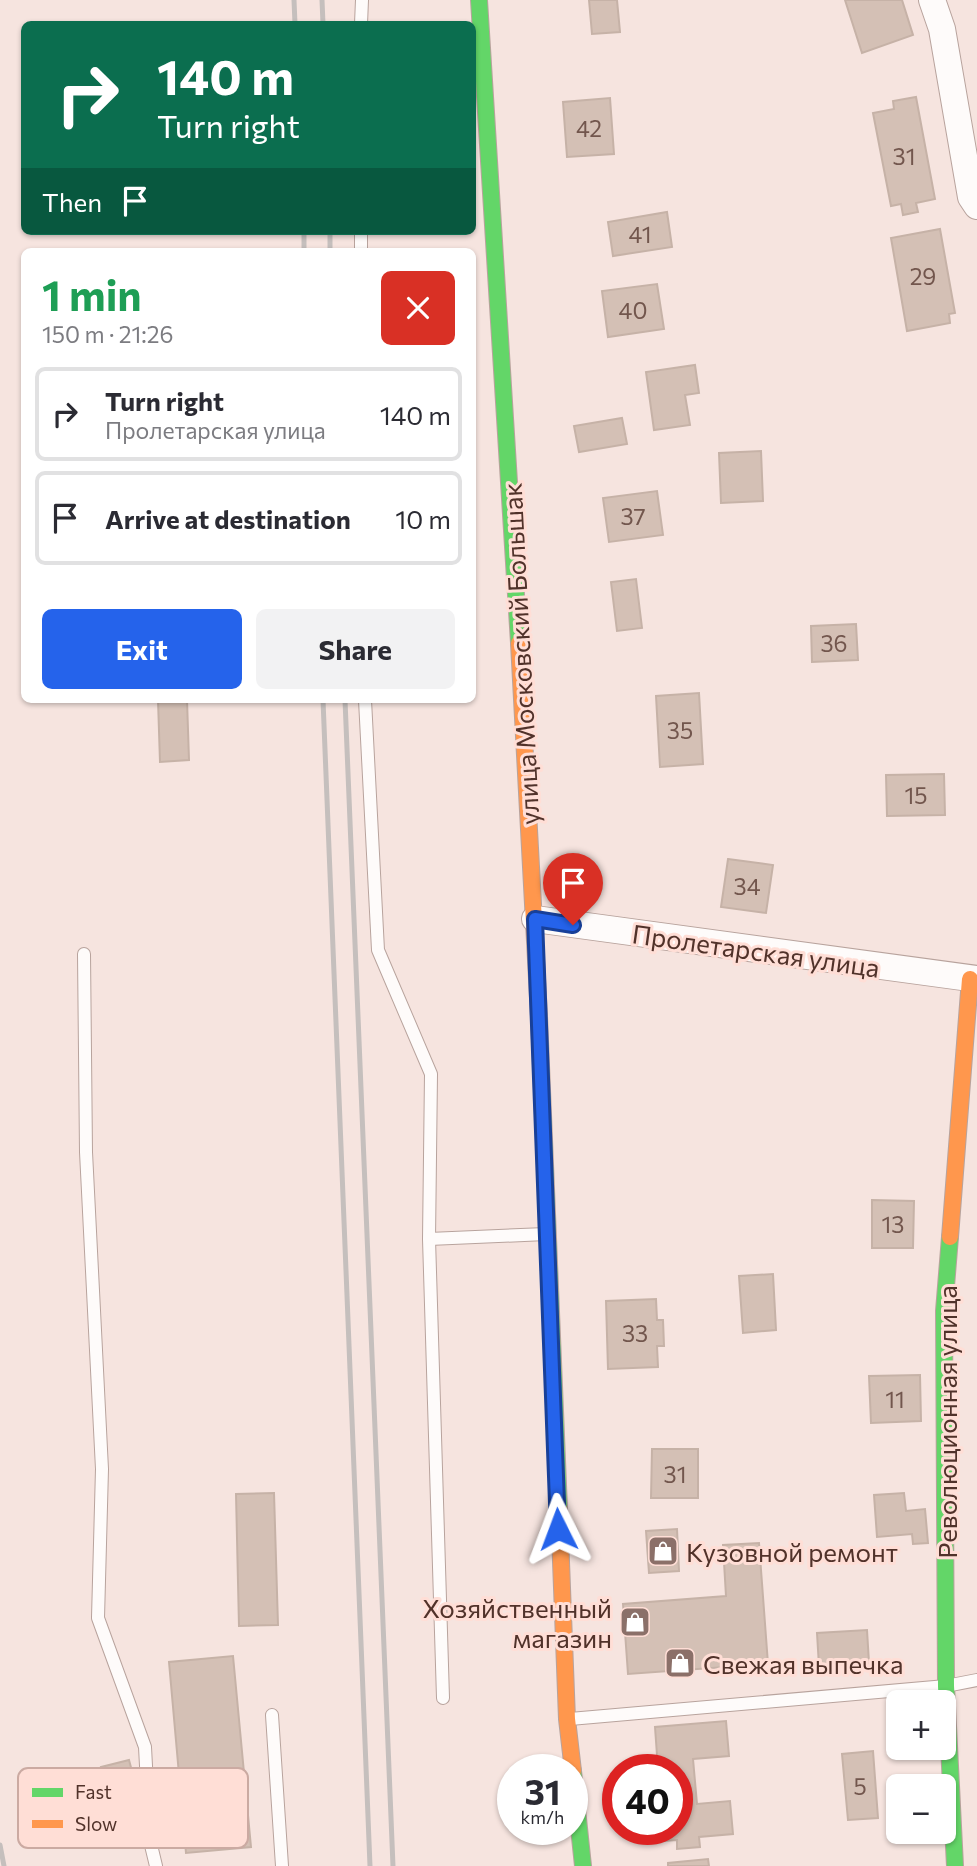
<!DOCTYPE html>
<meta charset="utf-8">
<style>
:root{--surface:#fff;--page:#f2f2f3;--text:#2b2b33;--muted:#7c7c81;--line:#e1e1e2;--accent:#2563eb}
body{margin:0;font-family:Commissioner,sans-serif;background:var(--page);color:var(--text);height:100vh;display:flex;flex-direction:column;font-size:26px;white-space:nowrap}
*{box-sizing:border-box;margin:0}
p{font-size:23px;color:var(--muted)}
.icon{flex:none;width:38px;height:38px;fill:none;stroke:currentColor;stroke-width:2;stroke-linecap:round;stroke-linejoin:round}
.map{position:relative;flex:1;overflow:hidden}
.details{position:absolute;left:21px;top:248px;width:455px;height:455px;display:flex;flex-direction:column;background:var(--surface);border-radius:10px;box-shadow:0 2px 5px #0004}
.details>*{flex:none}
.banner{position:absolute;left:21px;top:21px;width:455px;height:214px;border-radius:10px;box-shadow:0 2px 5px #0004;background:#0b6e4f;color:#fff;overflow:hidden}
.tools{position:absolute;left:886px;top:1690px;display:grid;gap:14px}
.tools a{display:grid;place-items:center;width:70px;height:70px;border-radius:10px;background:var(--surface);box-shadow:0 2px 5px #0004;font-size:35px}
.speed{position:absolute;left:497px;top:1754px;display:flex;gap:14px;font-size:35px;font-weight:700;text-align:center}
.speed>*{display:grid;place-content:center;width:91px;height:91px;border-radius:50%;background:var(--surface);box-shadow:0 2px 5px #0004;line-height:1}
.speed small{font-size:18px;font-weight:400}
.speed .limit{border:10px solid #d22;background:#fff;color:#111}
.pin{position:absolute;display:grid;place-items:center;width:60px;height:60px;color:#fff;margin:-72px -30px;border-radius:50% 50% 50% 0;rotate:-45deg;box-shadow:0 0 7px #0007}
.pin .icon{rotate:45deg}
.me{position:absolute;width:77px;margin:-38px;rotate:357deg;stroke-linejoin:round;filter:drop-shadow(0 0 5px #0008)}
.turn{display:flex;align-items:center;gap:24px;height:147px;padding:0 21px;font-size:32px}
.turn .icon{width:91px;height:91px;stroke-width:2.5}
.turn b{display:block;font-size:49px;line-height:60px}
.then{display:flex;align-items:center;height:66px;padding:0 21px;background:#0003;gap:14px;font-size:26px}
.round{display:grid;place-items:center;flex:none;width:74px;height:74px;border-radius:10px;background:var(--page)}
.headline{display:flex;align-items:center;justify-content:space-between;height:119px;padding:0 21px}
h1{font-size:42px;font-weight:700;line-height:52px;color:#1e9e55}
.cta{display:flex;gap:14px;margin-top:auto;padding:14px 21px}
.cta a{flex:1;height:80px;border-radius:10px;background:var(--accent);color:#fff;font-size:28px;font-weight:700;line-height:80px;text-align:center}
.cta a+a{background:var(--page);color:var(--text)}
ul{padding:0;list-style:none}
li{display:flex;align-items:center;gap:21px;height:94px;margin:0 14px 10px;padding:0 7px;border:4px solid var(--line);border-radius:10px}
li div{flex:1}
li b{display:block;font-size:26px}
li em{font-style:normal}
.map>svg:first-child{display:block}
.building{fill:#d4c0b5;stroke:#c6b2a7;stroke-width:2}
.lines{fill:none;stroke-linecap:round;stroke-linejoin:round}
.lane-casing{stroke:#b8a39d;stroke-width:14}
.street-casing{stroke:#b8a39d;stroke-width:28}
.fast-casing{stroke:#b8a39d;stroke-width:18}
.slow-casing{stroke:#b8a39d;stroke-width:18}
.lane{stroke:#fefbfa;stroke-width:12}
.street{stroke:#fefbfa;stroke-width:26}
.fast{stroke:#63d668;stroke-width:16}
.slow{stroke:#ff974d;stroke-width:16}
.rail{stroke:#c5bfbd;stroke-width:5}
.route-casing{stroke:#184099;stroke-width:18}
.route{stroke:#2563eb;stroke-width:12}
.labels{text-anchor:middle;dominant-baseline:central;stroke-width:6;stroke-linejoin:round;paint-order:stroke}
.number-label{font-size:23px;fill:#72564d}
.street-label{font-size:26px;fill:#51322a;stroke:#ffded6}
.poi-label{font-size:26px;fill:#51322a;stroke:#ffded6;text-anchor:start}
.key{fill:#ffded6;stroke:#cbaaa2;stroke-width:2}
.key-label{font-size:19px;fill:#51322a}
</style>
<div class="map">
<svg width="977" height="1866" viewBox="0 0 977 1866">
<rect width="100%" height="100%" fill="#f6e4df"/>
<!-- building -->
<path class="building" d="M 589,0 L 617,0 L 620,32 L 592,34 Z
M 845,0 L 902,0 L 913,35 L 862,53 Z
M 916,97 L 935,199 L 916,203 L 918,212 L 903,215 L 901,204 L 891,206 L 873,113 L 894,109 L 893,101 Z
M 610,98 L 614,154 L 567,157 L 563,102 Z
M 667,212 L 672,247 L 613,256 L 608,222 Z
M 940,229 L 955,313 L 949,314 L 950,323 L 907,331 L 891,238 Z
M 657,284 L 664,329 L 608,337 L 602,291 Z
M 695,365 L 699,393 L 685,395 L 690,425 L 654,430 L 646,372 Z
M 622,418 L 627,444 L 579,452 L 574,426 Z
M 761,451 L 763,501 L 721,503 L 719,453 Z
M 657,491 L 663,535 L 609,542 L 603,498 Z
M 636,579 L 642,628 L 617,631 L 611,582 Z
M 856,624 L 858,660 L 812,662 L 811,626 Z
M 699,693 L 703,764 L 660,767 L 656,696 Z
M 158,700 L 187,700 L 189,760 L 160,762 Z
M 944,774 L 945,815 L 887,816 L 886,775 Z
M 728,859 L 773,865 L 766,913 L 721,907 Z
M 872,1200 L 914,1201 L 913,1248 L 872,1248 Z
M 773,1274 L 776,1330 L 743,1333 L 739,1276 Z
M 656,1299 L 657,1320 L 663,1320 L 664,1346 L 657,1346 L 658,1367 L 608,1369 L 606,1301 Z
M 920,1375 L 921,1421 L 871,1423 L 869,1376 Z
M 652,1449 L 698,1449 L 698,1498 L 651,1498 Z
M 274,1493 L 278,1625 L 239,1626 L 236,1494 Z
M 904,1493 L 906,1511 L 925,1509 L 928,1543 L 913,1544 L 912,1534 L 877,1537 L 874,1495 Z
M 677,1529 L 679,1571 L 649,1573 L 646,1531 Z
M 759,1543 L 768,1664 L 628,1674 L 623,1604 L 726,1596 L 723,1545 Z
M 867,1630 L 869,1663 L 819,1666 L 817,1633 Z
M 233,1656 L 251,1847 L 186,1853 L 169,1662 Z
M 726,1721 L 729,1756 L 693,1759 L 697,1804 L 730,1801 L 733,1834 L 699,1837 L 700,1847 L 677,1849 L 677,1840 L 664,1841 L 663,1829 L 677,1829 L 677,1769 L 658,1769 L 655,1727 Z
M 873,1751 L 878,1818 L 848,1820 L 842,1754 Z
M 129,1760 L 140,1801 L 112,1808 L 101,1767 Z
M 708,1859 L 709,1866 L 668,1866 L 668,1863 Z"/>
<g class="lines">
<!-- lane casing -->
<g class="lane-casing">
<path id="lane" d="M 361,24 L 362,0
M 361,252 L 361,231
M 365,700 L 378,950 L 431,1074 L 429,1239 L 546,1234
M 84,954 L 86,1152 L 102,1469 L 98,1618 L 145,1747 L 150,1841 L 156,1866
M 429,1239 L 443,1698
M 272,1715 L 282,1866
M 570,1719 L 946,1686 L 977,1680"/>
</g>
<!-- street casing -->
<g class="street-casing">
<path id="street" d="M 932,0 L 942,29 L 971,197 L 977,206
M 535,919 L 977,979"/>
</g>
<!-- fast casing -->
<g class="fast-casing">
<path id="fast" d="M 479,0 L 519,643
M 539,1016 L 559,1509
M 950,1237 L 944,1311 L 946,1686 L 955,1866
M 573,1771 L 583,1866"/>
</g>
<!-- slow casing -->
<g class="slow-casing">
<path id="slow" d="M 519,643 L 539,1016
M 950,1237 L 970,979
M 559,1509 L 567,1719 L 573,1771"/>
</g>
<!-- lane -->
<use href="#lane" class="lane"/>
<!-- street -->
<use href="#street" class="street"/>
<!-- fast -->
<use href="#fast" class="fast"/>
<!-- slow -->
<use href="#slow" class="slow"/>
<!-- rail -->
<path class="rail" d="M 294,0 L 295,24
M 322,0 L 323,24
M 304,231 L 304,252
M 330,231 L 330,252
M 323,700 L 370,1866
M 345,700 L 393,1866
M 0,1845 L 4,1866"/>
</g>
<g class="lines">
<!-- route casing -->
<g class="route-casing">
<path id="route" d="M 558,1529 L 535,919 L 573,925"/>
</g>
<!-- route -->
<use href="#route" class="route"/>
</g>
<!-- icons -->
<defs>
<g id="shop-square" transform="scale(1.575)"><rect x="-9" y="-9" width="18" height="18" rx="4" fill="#8b7069" stroke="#ffded6"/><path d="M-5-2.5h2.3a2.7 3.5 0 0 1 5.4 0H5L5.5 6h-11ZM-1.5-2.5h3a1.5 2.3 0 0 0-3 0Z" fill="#fff"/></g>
</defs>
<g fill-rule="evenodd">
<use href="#shop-square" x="663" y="1551"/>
<use href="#shop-square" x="635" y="1622"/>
<use href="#shop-square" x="680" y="1663"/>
</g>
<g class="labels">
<!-- number labels -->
<g class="number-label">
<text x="589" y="128">42</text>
<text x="904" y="156">31</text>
<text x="640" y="234">41</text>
<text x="923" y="276">29</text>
<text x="633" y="310">40</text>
<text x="633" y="516">37</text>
<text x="834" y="643">36</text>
<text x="680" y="730">35</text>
<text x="916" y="795">15</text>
<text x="747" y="886">34</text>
<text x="893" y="1224">13</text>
<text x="635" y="1333">33</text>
<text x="895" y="1399">11</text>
<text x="675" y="1474">31</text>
<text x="860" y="1786">5</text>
</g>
<!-- street labels -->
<g class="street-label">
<text transform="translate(520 654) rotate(-93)">улица Московский Большак</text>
<text transform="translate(756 950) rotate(8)">Пролетарская улица</text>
<text transform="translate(946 1422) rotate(-90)">Революционная улица</text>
</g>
<!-- poi labels -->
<g class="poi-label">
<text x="686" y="1551">Кузовной ремонт</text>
<text x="612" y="1607" text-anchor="end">Хозяйственный<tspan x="612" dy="30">магазин</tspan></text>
<text x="703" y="1663">Свежая выпечка</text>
</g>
</g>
<!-- legend -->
<rect x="18" y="1768" width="230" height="80" rx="10" class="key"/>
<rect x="32" y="1788" width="31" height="9" fill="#63d668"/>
<rect x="32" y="1820" width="31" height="8" fill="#ff974d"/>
<g class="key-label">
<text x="75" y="1799">Fast</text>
<text x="75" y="1831">Slow</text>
</g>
</svg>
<div class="tools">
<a>+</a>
<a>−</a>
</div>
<div class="speed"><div>31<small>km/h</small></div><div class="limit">40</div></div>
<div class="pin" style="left:573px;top:925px;background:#d93025"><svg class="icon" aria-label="arrive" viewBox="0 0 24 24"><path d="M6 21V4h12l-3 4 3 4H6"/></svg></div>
<svg class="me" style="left:558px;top:1529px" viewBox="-20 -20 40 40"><path d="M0-17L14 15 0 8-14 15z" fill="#2563eb" stroke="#fff" stroke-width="4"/></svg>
<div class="banner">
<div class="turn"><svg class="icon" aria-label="right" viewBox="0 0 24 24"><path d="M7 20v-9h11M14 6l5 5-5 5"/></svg><div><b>140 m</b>Turn right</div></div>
<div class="then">Then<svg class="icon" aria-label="arrive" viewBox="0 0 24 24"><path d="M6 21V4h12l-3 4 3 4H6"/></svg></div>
</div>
<section class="details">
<div class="headline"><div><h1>1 min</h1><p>150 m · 21:26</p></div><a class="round" style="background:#d93025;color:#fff"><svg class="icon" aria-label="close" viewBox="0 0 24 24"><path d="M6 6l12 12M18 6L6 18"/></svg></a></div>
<ul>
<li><svg class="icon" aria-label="right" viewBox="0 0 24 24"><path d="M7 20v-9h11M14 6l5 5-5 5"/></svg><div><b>Turn right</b><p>Пролетарская улица</p></div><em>140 m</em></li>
<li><svg class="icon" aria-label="arrive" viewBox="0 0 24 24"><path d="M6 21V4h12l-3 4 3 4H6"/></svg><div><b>Arrive at destination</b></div><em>10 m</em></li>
</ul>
<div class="cta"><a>Exit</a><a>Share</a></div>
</section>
</div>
